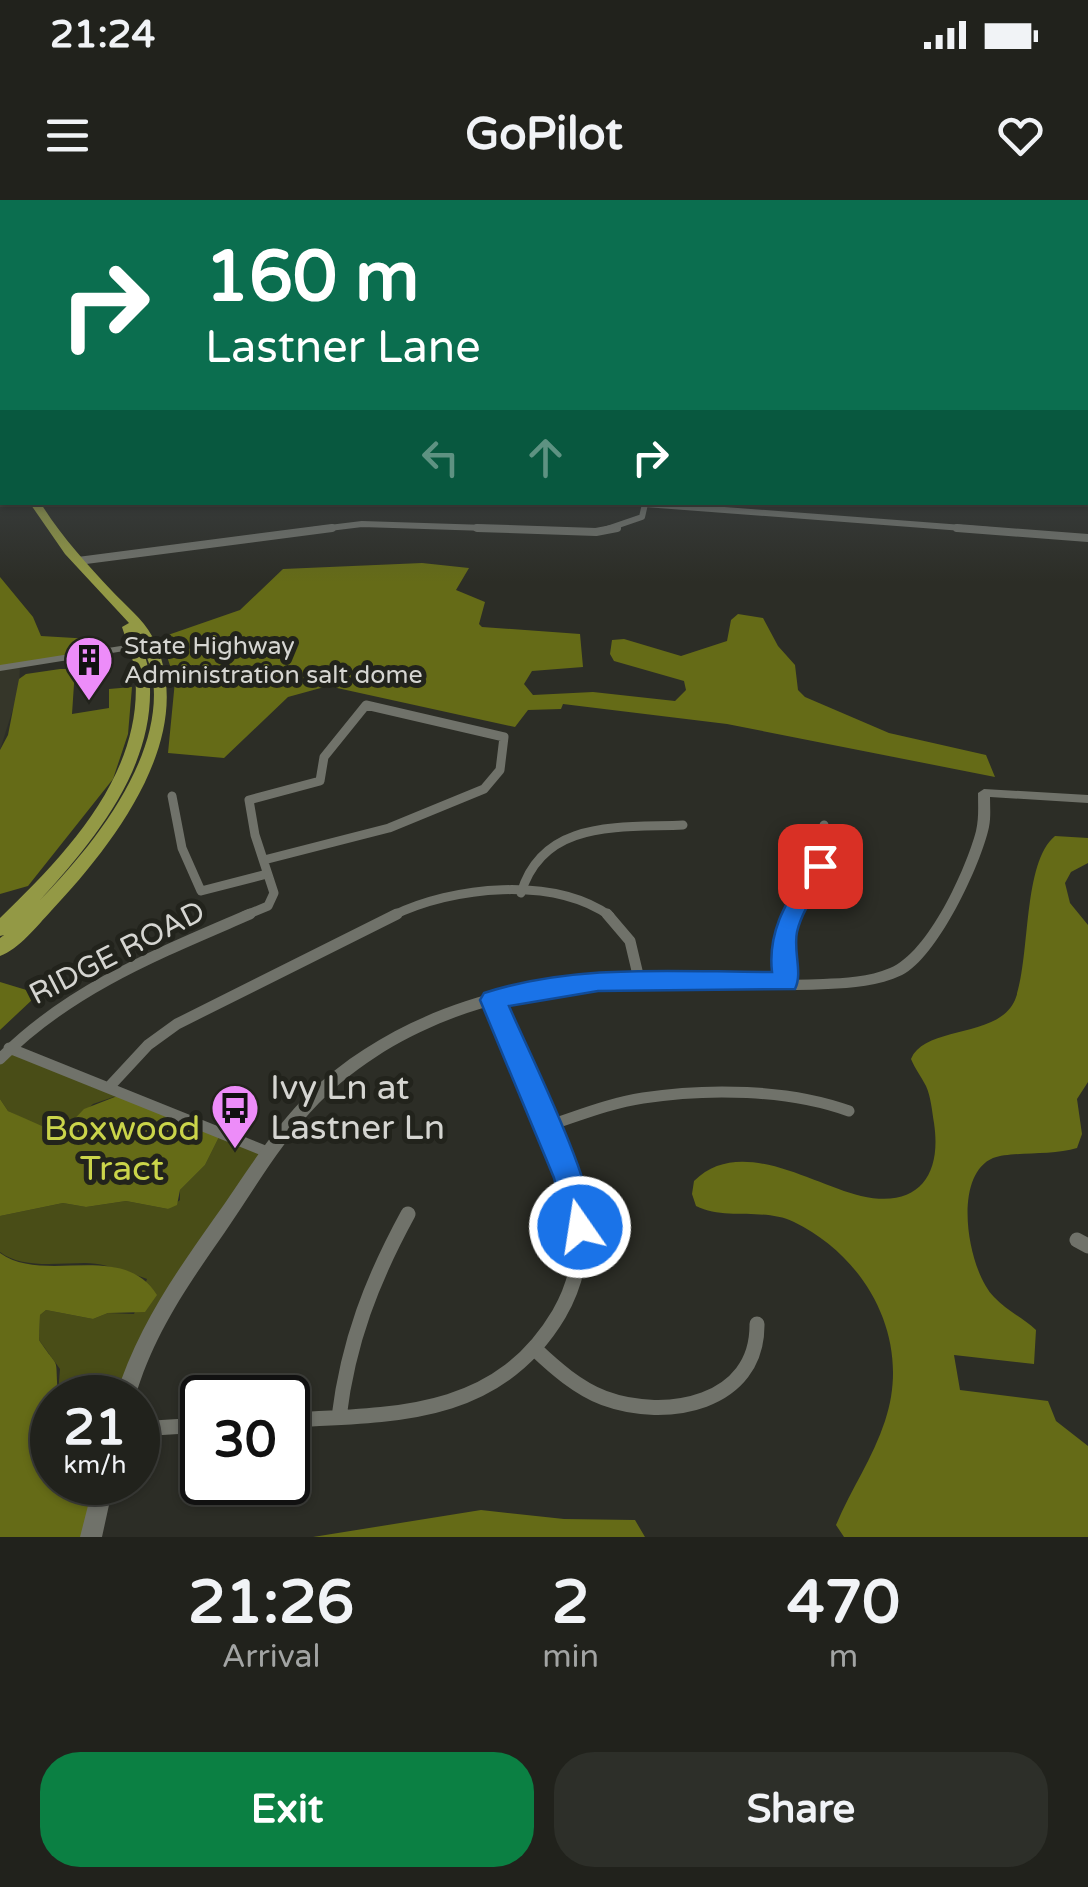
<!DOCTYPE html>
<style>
:root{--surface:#21221c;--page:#2d2f29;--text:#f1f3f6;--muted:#a2a4a3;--line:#3e3f3b;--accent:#0b8043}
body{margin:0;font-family:"Varela Round",sans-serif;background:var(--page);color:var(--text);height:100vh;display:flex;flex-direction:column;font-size:38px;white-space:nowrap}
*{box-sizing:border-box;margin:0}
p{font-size:32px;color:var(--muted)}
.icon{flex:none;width:55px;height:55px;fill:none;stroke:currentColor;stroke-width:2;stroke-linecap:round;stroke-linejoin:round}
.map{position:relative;height:1337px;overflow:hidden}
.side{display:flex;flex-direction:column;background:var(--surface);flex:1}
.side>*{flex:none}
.guide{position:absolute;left:0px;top:0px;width:1090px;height:305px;box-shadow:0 2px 8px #0004,0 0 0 2px var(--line);background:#0b6e4f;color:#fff;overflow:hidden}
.speed{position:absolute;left:30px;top:1175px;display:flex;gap:20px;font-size:50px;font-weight:700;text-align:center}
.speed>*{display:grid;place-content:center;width:130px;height:130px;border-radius:50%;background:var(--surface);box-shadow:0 2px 8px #0004,0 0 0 2px var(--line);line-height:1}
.speed small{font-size:25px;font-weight:400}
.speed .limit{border:5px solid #111;border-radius:15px;background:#fff;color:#111}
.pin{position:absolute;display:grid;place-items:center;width:85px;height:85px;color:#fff;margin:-42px;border-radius:20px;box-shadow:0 5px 15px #0006}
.me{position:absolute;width:110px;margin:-55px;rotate:347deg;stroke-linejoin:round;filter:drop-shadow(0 0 8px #0008)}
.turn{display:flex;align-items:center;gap:35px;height:210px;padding:0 40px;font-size:45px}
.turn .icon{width:130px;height:130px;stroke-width:2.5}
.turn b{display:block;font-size:70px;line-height:85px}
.lanes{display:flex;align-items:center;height:95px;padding:0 40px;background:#0003;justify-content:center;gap:50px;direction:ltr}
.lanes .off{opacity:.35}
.eta{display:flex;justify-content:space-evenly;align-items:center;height:170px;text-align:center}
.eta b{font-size:60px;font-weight:700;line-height:70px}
.primary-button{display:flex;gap:20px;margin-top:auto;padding:20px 40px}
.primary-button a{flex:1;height:115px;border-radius:40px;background:var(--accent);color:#fff;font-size:40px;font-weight:700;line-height:115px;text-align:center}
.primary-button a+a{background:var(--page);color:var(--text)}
.status{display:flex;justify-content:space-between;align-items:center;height:70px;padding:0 50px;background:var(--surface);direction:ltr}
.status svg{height:28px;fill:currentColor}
header{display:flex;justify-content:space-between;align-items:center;height:130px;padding:0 40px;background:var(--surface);font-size:45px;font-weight:700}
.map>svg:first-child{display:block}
.built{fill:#353629}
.green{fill:#494d17}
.forest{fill:#656b17}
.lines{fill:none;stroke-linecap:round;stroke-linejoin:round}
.river{fill:#686e1b;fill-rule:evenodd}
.minor-far4{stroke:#70726a;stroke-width:6}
.minor-far3{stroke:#70726a;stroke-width:8}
.minor-far2{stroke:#70726a;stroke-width:9}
.minor-far1{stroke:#70726a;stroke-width:11}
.minor{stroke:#70726a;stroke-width:15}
.tertiary{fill:#70726a;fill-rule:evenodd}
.primary{fill:#939945;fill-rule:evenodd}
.route{fill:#1a73e8;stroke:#114b97;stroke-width:2.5}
.labels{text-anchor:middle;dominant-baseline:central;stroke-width:10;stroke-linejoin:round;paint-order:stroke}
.far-poi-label{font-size:25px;fill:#d5d5d1;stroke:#22231c;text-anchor:start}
.street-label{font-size:30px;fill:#d5d5d1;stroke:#22231c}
.near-poi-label{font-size:35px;fill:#d5d5d1;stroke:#22231c;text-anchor:start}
.near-park-label{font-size:35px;fill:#cad44a;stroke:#22231c}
</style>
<div class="status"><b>21:24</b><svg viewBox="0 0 49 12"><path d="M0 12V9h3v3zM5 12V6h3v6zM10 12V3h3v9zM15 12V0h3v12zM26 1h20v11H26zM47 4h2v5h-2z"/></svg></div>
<header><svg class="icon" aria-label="menu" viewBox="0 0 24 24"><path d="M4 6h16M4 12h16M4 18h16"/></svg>GoPilot<svg class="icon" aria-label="heart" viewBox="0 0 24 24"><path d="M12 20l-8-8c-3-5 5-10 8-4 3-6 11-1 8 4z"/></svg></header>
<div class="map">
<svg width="1088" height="1337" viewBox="0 0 1088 1337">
<rect width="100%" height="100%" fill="#2c2d26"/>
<!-- built -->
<path class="built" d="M 20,465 L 19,490 L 0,550 L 0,468 Z"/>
<!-- green -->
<path class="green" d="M 9,848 L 125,893 L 93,904 L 65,931 L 52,933 L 8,911 L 0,899 L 0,859 Z
M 221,933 L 270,953 L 167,1099 L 125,1197 L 62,1197 L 58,1194 L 60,1169 L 39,1140 L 40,1115 L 46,1110 L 93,1119 L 108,1113 L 134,1114 L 147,1079 C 128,1072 105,1063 85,1063 C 58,1063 22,1069 0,1052 L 0,1016 L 63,1003 L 86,1007 L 126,1001 L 168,1009 L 180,1000 L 180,990 L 205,965 Z"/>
<!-- forest -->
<path class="forest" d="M 422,363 L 469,368 L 456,390 L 485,402 L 479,424 L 482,427 L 580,434 L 583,467 L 532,471 L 524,484 L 533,495 L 593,492 L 675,501 L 686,490 L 684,481 L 614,461 L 610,454 L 612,440 L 624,439 L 681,456 L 727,441 L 731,420 L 738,414 L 763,418 L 778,446 L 795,465 L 798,490 L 805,497 L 889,533 L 986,555 L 995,577 L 727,524 L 563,504 L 561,509 L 528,510 L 515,527 L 328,486 L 288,497 L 224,558 L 168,553 L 175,481 L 162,441 L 165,436 L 240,410 L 283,369 Z
M 0,377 L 33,417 L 41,436 L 92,439 L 84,455 L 0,468 Z
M 60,469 L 75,469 L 72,514 L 109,508 L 109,489 L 132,487 L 128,534 L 113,579 L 28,686 L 0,694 L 0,550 L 8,535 L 19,479 L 26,474 Z
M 1055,636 L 1088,638 L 1088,663 L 1071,672 L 1065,683 L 1070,703 L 1088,725 L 1088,882 L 1077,899 L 1082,934 L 1077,948 C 1052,956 1012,951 993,958 C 951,976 968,1071 994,1097 C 1006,1110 1023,1118 1036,1130 L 1034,1164 L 954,1155 L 960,1190 L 1048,1201 L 1056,1221 L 1088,1246 L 1088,1337 L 844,1337 L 836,1325 C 851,1289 873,1258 885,1221 C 912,1141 868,1058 794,1022 C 763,1007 726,1021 696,1006 L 692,994 L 694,981 C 740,935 811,984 861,996 C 918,1009 942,976 934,923 C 932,911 931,897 926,886 C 921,876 915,869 911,859 C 925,825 998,839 1015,800 C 1031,758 1022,663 1055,636 Z
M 0,782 L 33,792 L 33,799 L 0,830 Z
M 125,893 L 221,933 L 205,965 L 180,990 L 177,1005 L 168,1009 L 126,1001 L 86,1007 L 63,1003 L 0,1016 L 0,899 L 8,911 L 60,934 L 84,909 Z
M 0,1053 C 44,1085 123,1040 157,1095 L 145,1112 L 108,1113 L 93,1119 L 46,1110 L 40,1115 L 39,1140 C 61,1173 55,1152 58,1193 L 62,1197 L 52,1198 L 52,1282 L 104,1283 L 91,1337 L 0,1337 Z
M 481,1310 L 564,1319 L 635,1320 L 645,1337 L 313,1337 Z"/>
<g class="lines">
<!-- river -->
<path class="river" d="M 0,224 L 2,224 L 2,230 L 0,230 Z"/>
<!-- minor-far4 -->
<path class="minor-far4" d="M 313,330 L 362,324 L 550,330
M 604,330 L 642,317 L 645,304 L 989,330"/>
<!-- minor-far3 -->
<path class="minor-far3" d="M 477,328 L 596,332 L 617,328
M 957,328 L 1088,338
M 78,361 L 332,328"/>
<!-- minor-far2 -->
<path class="minor-far2" d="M 172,596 L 182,648 L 201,691 L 267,674
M 521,693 C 543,619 619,628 683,625
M 244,716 L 268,706 L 274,693 L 255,635 L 249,600 L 320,581 L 324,557 L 366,505 L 504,537 L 500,570 L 484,589 L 389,628 L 264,660
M 392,716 C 453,686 553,676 610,716
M 794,716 L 817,673 L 824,625"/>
<!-- minor-far1 -->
<path class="minor-far1" d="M 607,714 L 630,741 L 639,779
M 786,782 L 784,735 L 795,714
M 493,800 L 574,990
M 9,848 L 270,953
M 0,859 C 70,788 160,753 250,714
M 110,886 L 148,845 L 177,824 L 397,714
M 547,926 C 578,916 610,903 643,898 C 707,888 788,889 849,911"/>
<!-- minor -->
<path class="minor" d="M 1077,1040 L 1088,1046
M 535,1149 C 555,1168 578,1188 604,1198 C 666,1221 758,1204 757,1124
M 339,1217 C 348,1142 372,1080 408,1014
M 288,1220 C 396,1215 498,1217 559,1114 C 581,1076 587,1030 573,988
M 138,1229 L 202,1225"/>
<!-- tertiary -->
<path class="tertiary" d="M 146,442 L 149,443 L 149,447 L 0,471 L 0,465 Z
M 984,589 L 1088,595 L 1088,603 L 990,597 C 990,607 991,617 989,627 C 981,665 937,758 902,775 C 879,786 852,788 828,789 C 764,793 701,783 638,784 C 522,787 403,819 319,903 C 282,941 255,988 225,1032 C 188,1085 153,1135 135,1198 L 115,1198 C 137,1129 172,1078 213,1020 C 244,977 271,930 309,893 C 396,809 523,774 642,774 C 702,774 762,782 823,779 C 845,778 869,777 890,768 C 928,753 966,669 976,631 C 979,618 978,606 978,593 Z
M 94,1282 L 114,1282 L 102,1337 L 80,1337 Z"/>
<!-- primary -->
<path class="primary" d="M 0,195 L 2,195 L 2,214 L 0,213 Z
M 29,302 L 40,302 C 60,335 86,363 112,391 C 125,405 143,419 152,436 C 202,532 114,644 51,711 C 37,726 19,749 0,756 L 0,738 L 4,735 L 0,736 L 0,718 C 66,654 145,573 135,472 C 133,457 127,442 122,427 L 129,423 L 65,354 ZM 138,435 C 143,448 151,465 153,479 C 163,559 93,646 40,700 C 97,638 159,562 149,473 C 147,460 142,447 138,435 Z"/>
</g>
<!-- sky -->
<linearGradient id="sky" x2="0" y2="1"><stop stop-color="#181915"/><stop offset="0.51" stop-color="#454c52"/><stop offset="1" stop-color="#454c52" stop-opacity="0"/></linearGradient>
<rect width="1088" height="382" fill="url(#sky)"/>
<!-- route -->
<path class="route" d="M 820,658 L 831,666 C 820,686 802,710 797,732 C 793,751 803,773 795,789 L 598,791 L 509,806 C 526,847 606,1004 591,1038 L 580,1042 L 569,1038 L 554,978 L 480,800 L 484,793 C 577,763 676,772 772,772 C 767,728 790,697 812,660 Z"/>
<!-- icons -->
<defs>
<g id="building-pin" transform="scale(2.5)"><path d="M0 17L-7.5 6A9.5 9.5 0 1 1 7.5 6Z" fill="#ed8cf9" stroke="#22231c"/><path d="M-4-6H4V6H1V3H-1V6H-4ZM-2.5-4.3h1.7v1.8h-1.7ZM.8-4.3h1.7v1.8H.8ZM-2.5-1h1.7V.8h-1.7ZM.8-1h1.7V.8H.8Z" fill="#111"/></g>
<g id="bus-pin" transform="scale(2.5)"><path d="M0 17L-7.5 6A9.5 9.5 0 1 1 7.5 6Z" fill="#ed8cf9" stroke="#22231c"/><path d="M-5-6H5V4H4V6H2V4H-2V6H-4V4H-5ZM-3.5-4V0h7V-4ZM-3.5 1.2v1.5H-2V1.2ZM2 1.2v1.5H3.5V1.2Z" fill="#111"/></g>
</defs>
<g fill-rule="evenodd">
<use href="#building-pin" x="89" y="460"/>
<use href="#bus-pin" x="235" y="908"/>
</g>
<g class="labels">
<!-- far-poi labels -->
<g class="far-poi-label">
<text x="124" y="446">State Highway<tspan x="124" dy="29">Administration salt dome</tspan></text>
</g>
<!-- street labels -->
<g class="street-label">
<text transform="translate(117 753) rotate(-27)">RIDGE ROAD</text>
</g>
<!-- near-poi labels -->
<g class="near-poi-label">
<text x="270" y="888">Ivy Ln at<tspan x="270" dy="40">Lastner Ln</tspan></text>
</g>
<!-- near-park labels -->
<g class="near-park-label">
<text x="122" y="929">Boxwood<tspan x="122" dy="40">Tract</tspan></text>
</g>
</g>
</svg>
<div class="speed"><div>21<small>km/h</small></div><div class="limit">30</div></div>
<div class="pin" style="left:820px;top:666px;background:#d93025"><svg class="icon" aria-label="arrive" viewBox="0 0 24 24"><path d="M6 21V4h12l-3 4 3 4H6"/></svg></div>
<svg class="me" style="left:580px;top:1027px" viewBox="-20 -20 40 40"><circle r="17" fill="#1a73e8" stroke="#fff" stroke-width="3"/><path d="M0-11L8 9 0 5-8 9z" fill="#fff"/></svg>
<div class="guide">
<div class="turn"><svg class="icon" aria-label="right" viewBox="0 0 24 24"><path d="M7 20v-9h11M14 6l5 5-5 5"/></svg><div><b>160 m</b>Lastner Lane</div></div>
<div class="lanes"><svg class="icon off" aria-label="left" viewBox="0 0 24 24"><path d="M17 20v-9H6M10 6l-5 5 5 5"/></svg><svg class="icon off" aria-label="ahead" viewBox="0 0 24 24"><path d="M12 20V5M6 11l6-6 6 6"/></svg><svg class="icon" aria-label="right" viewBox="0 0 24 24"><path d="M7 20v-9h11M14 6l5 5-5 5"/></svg></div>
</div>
</div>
<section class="side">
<div class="eta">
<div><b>21:26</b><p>Arrival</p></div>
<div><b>2</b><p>min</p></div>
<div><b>470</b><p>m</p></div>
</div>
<div class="primary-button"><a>Exit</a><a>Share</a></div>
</section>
